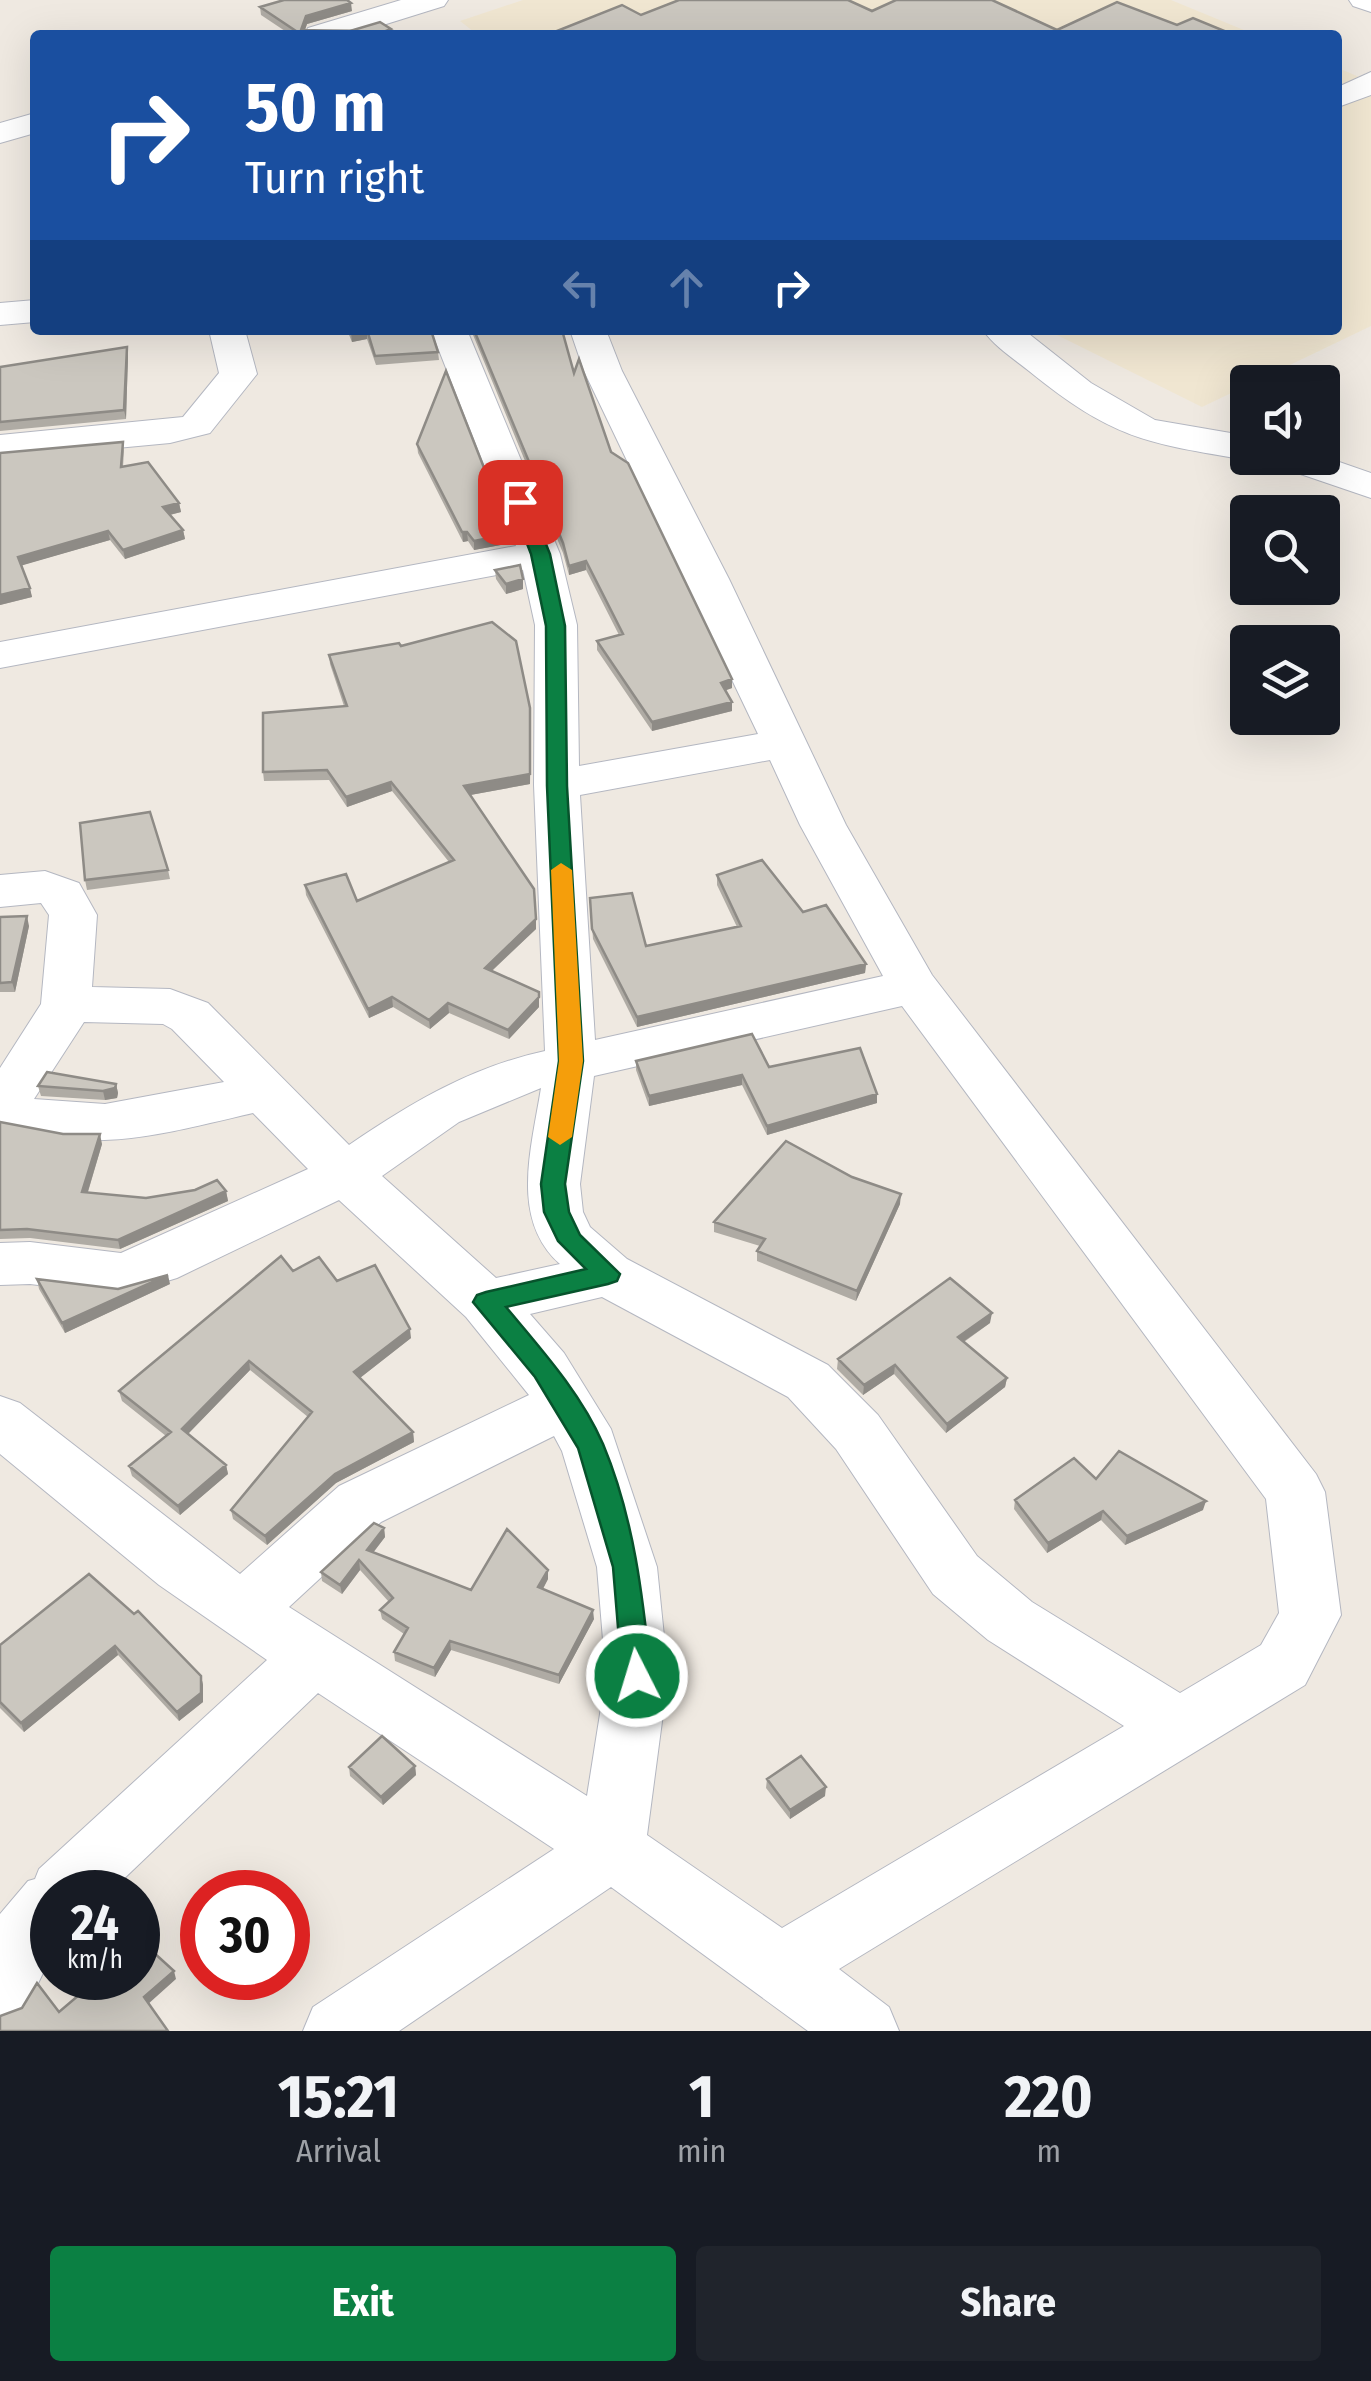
<!DOCTYPE html>
<style>
:root{--surface:#171b24;--page:#20242c;--text:#f1f3f6;--muted:#9ea1a6;--accent:#0b8043}
body{margin:0;font-family:"Fira Sans Condensed",sans-serif;background:var(--page);color:var(--text);height:100vh;display:flex;flex-direction:column;font-size:38px;white-space:nowrap}
*{box-sizing:border-box;margin:0}
p{font-size:32px;color:var(--muted)}
.icon{flex:none;width:55px;height:55px;fill:none;stroke:currentColor;stroke-width:2;stroke-linecap:round;stroke-linejoin:round}
.map{position:relative;height:2031px;overflow:hidden}
.side{display:flex;flex-direction:column;background:var(--surface);flex:1}
.side>*{flex:none}
.banner{position:absolute;left:30px;top:30px;width:1312px;height:305px;border-radius:10px;box-shadow:0 10px 40px #0002;background:#1a4fa0;color:#fff;overflow:hidden}
.buttons{position:absolute;left:1230px;top:365px;display:grid;gap:20px}
.buttons a{display:grid;place-items:center;width:110px;height:110px;border-radius:10px;background:var(--surface);box-shadow:0 10px 40px #0002;font-size:50px}
.speed{position:absolute;left:30px;top:1870px;display:flex;gap:20px;font-size:50px;font-weight:700;text-align:center}
.speed>*{display:grid;place-content:center;width:130px;height:130px;border-radius:50%;background:var(--surface);box-shadow:0 10px 40px #0002;line-height:1}
.speed small{font-size:25px;font-weight:400}
.speed .limit{border:15px solid #d22;background:#fff;color:#111}
.pin{position:absolute;display:grid;place-items:center;width:85px;height:85px;color:#fff;margin:-42px;border-radius:20px;box-shadow:0 5px 15px #0006}
.me{position:absolute;width:110px;margin:-55px;rotate:355deg;stroke-linejoin:round;filter:drop-shadow(0 0 8px #0008)}
.turn{display:flex;align-items:center;gap:35px;height:210px;padding:0 50px;font-size:45px}
.turn .icon{width:130px;height:130px;stroke-width:2.5}
.turn b{display:block;font-size:70px;line-height:85px}
.lanes{display:flex;align-items:center;height:95px;padding:0 50px;background:#0003;justify-content:center;gap:50px;direction:ltr}
.lanes .off{opacity:.35}
.eta{display:flex;justify-content:space-evenly;align-items:center;height:170px;text-align:center}
.eta b{font-size:60px;font-weight:700;line-height:70px}
.button{display:flex;gap:20px;margin-top:auto;padding:20px 50px}
.button a{flex:1;height:115px;border-radius:10px;background:var(--accent);color:#fff;font-size:40px;font-weight:700;line-height:115px;text-align:center}
.button a+a{background:var(--page);color:var(--text)}
.map>svg:first-child{display:block}
.education{fill:#f0e6d1}
.lines{fill:none;stroke-linecap:round;stroke-linejoin:round}
.street-casing{stroke:#b4b7c1;stroke-width:2}
.street{fill:#fff;fill-rule:evenodd}
.wall{fill:#afaba4}
.shaded-wall{fill:#8e8b86}
.building{fill:#cbc7bf;stroke:#8e8b86;stroke-width:2.5}
.route{fill:#0b8043;stroke:#07532c;stroke-width:2.5}
.slow{fill:#f59e0b}
</style>
<div class="map">
<svg width="1371" height="2031" viewBox="0 0 1371 2031">
<rect width="100%" height="100%" fill="#efe9e1"/>
<!-- education -->
<path class="education" d="M 523,0 L 1171,0 L 1256,35 L 478,35 L 460,21 Z
M 1338,68 L 1371,82 L 1371,326 L 1202,407 L 1047,330 L 1338,330 Z"/>
<g class="lines">
<!-- street casing -->
<g class="street-casing">
<path id="street" d="M 401,0 L 448,0 L 444,6 L 351,35 L 304,35 L 308,28 Z
M 1349,0 L 1371,0 L 1371,12 L 1353,6 Z
M 1371,72 L 1371,95 L 1338,107 L 1338,87 Z
M 35,113 L 35,133 L 0,143 L 0,123 Z
M 35,300 L 35,322 L 0,325 L 0,303 Z
M 209,330 L 245,330 L 257,374 L 210,433 L 170,443 L 0,459 L 0,435 L 183,417 L 219,373 Z
M 431,330 L 467,330 L 560,554 L 577,625 L 579,766 L 758,734 L 584,371 L 570,330 L 606,330 L 622,371 L 729,579 L 846,825 L 932,975 L 1316,1474 L 1325,1492 L 1341,1615 L 1305,1685 L 839,1969 L 889,2007 L 899,2031 L 808,2031 L 611,1887 L 399,2031 L 303,2031 L 313,2007 L 554,1849 L 318,1693 L 110,1892 L 52,1892 L 52,1954 L 24,2013 L 0,2023 L 0,1914 L 28,1881 L 35,1879 L 39,1869 L 267,1660 L 159,1585 L 0,1454 L 0,1396 L 20,1403 L 240,1574 L 339,1486 L 529,1395 L 466,1317 L 339,1200 L 177,1278 L 121,1295 L 30,1284 L 0,1285 L 0,1243 L 30,1242 L 121,1253 L 308,1169 L 253,1113 C 163,1134 92,1155 0,1127 L 0,1068 L 41,1004 L 49,915 L 41,903 L 0,907 L 0,875 L 45,871 L 79,883 L 97,915 L 92,987 L 170,989 L 208,1003 L 349,1145 C 411,1103 471,1067 545,1051 L 534,785 L 535,625 L 523,570 L 0,668 L 0,642 L 516,546 ZM 770,760 L 800,825 L 883,976 L 595,1040 L 580,795 ZM 902,1006 L 1266,1499 L 1279,1613 L 1261,1645 L 1180,1693 L 1032,1602 L 977,1556 L 878,1415 L 828,1365 L 627,1259 L 590,1227 L 583,1212 L 580,1184 L 594,1076 ZM 84,1022 L 163,1024 L 172,1029 L 224,1082 L 105,1104 L 34,1099 ZM 541,1088 C 532,1146 509,1219 560,1264 L 496,1278 L 382,1176 L 459,1122 ZM 602,1297 L 788,1397 L 836,1449 L 933,1594 L 988,1640 L 1124,1726 L 782,1928 L 647,1835 L 668,1676 L 657,1567 L 611,1429 L 564,1353 L 530,1314 ZM 554,1436 L 562,1451 L 597,1567 L 606,1676 L 587,1796 L 289,1607 L 381,1522 Z
M 983,330 L 1024,330 L 1091,383 L 1155,420 L 1248,436 L 1248,458 L 1257,458 L 1248,460 C 1145,443 1113,439 1029,371 C 1014,359 994,346 983,330 Z
M 1322,456 L 1371,473 L 1371,498 L 1277,466 L 1271,458 Z"/>
</g>
<!-- street -->
<use href="#street" class="street"/>
</g>
<!-- wall -->
<path class="wall" d="M 260,7 L 352,11 L 307,24 L 305,30 L 391,29 L 392,35 L 291,35 L 261,15 Z
M 347,330 L 431,330 L 438,352 L 439,360 L 376,365 L 367,339 L 352,342 Z
M 471,330 L 562,330 L 574,373 L 611,452 L 732,688 L 726,690 L 732,711 L 652,731 L 597,650 L 597,641 L 619,635 L 586,570 L 569,575 L 563,553 Z
M 128,356 L 126,419 L 0,431 L 0,367 Z
M 123,442 L 124,451 L 123,467 L 179,503 L 181,512 L 170,515 L 183,530 L 185,539 L 125,559 L 110,540 L 22,565 L 32,597 L 0,605 L 0,453 Z
M 417,444 L 510,534 L 511,543 L 474,550 L 468,541 L 463,542 L 418,453 Z
M 495,570 L 523,579 L 523,589 L 506,594 L 496,579 Z
M 401,646 L 530,784 L 470,795 L 534,889 L 536,929 L 492,971 L 539,992 L 539,1007 L 509,1039 L 449,1013 L 430,1029 L 393,1007 L 369,1018 L 306,895 L 305,885 L 357,901 L 449,862 L 392,791 L 347,807 L 329,780 L 264,781 L 263,772 L 344,706 L 330,664 L 329,655 Z
M 168,870 L 170,879 L 87,890 L 85,880 Z
M 717,875 L 803,912 L 866,964 L 865,973 L 637,1027 L 593,939 L 590,898 L 646,946 L 737,927 L 717,885 Z
M 0,917 L 29,926 L 15,992 L 0,992 Z
M 636,1061 L 769,1067 L 877,1103 L 767,1135 L 742,1085 L 649,1106 L 636,1070 Z
M 116,1084 L 118,1093 L 117,1098 L 105,1100 L 41,1096 L 38,1086 Z
M 0,1122 L 102,1144 L 88,1192 L 146,1198 L 226,1191 L 228,1201 L 120,1249 L 30,1238 L 0,1239 Z
M 900,1204 L 856,1301 L 757,1261 L 757,1251 L 760,1246 L 714,1232 L 714,1222 Z
M 293,1271 L 337,1281 L 411,1338 L 360,1378 L 413,1432 L 414,1442 L 336,1483 L 267,1545 L 233,1519 L 231,1510 L 308,1417 L 250,1370 L 188,1434 L 226,1465 L 228,1474 L 180,1515 L 132,1476 L 129,1466 L 166,1436 L 122,1401 L 119,1391 Z
M 37,1279 L 118,1289 L 170,1284 L 65,1333 L 39,1289 Z
M 990,1323 L 964,1342 L 1007,1378 L 1005,1387 L 946,1433 L 894,1374 L 863,1395 L 837,1369 L 838,1359 Z
M 1096,1479 L 1203,1510 L 1125,1545 L 1101,1520 L 1047,1553 L 1014,1509 L 1015,1500 Z
M 384,1528 L 385,1537 L 373,1553 L 471,1590 L 548,1579 L 543,1589 L 594,1619 L 559,1684 L 451,1650 L 435,1677 L 395,1661 L 394,1652 L 404,1634 L 382,1619 L 380,1610 L 389,1602 L 360,1570 L 342,1594 L 322,1581 L 321,1572 Z
M 89,1574 L 201,1676 L 203,1685 L 203,1702 L 179,1721 L 118,1655 L 24,1732 L 0,1708 L 0,1645 Z
M 415,1766 L 416,1775 L 383,1805 L 350,1776 L 349,1767 Z
M 767,1779 L 825,1796 L 790,1819 L 766,1788 Z"/>
<!-- shaded-wall -->
<path class="shaded-wall" d="M 351,3 L 352,11 L 307,24 L 303,35 L 301,30 L 306,16 Z
M 391,29 L 392,35 L 376,35 Z
M 367,330 L 367,339 L 352,342 L 351,333 Z
M 127,347 L 128,356 L 126,419 L 124,410 Z
M 179,503 L 181,512 L 165,516 L 163,507 Z
M 183,530 L 185,539 L 125,559 L 123,550 Z
M 108,531 L 110,540 L 20,566 L 18,557 Z
M 462,532 L 467,532 L 468,541 L 463,542 Z
M 510,534 L 511,543 L 474,550 L 474,541 Z
M 586,561 L 586,570 L 569,575 L 569,566 Z
M 523,579 L 523,589 L 506,594 L 506,584 Z
M 30,588 L 32,597 L 0,605 L 0,595 Z
M 732,679 L 732,688 L 721,692 L 721,683 Z
M 732,702 L 732,711 L 652,731 L 652,722 Z
M 531,717 L 530,784 L 465,796 L 464,786 Z
M 391,782 L 392,791 L 347,807 L 346,797 Z
M 27,916 L 29,926 L 15,992 L 12,982 Z
M 536,919 L 536,929 L 485,977 L 485,968 Z
M 866,964 L 865,973 L 637,1027 L 637,1017 Z
M 392,997 L 393,1007 L 369,1018 L 368,1009 Z
M 539,997 L 539,1007 L 509,1039 L 508,1030 Z
M 448,1003 L 449,1013 L 430,1029 L 429,1020 Z
M 742,1075 L 742,1085 L 649,1106 L 649,1096 Z
M 116,1084 L 118,1093 L 117,1098 L 105,1100 L 103,1091 Z
M 877,1094 L 877,1103 L 767,1135 L 767,1126 Z
M 100,1134 L 102,1144 L 85,1201 L 82,1192 Z
M 226,1191 L 228,1201 L 120,1249 L 118,1240 Z
M 901,1194 L 900,1204 L 856,1301 L 857,1291 Z
M 168,1275 L 170,1284 L 65,1333 L 62,1323 Z
M 992,1313 L 990,1323 L 957,1346 L 958,1337 Z
M 410,1329 L 411,1338 L 356,1381 L 354,1372 Z
M 249,1361 L 250,1370 L 184,1438 L 182,1429 Z
M 895,1365 L 894,1374 L 863,1395 L 864,1385 Z
M 1007,1378 L 1005,1387 L 946,1433 L 947,1424 Z
M 413,1432 L 414,1442 L 336,1483 L 267,1545 L 265,1536 L 335,1474 Z
M 226,1465 L 228,1474 L 180,1515 L 178,1506 Z
M 1206,1501 L 1203,1510 L 1125,1545 L 1127,1536 Z
M 1103,1511 L 1101,1520 L 1047,1553 L 1048,1543 Z
M 384,1528 L 385,1537 L 368,1559 L 367,1550 Z
M 359,1560 L 360,1570 L 342,1594 L 340,1585 Z
M 548,1570 L 548,1579 L 539,1596 L 538,1587 Z
M 593,1610 L 594,1619 L 559,1684 L 559,1675 Z
M 450,1641 L 451,1650 L 435,1677 L 434,1668 Z
M 115,1646 L 118,1655 L 24,1732 L 21,1723 Z
M 201,1676 L 203,1685 L 203,1702 L 179,1721 L 177,1712 Z
M 415,1766 L 416,1775 L 383,1805 L 381,1797 Z
M 826,1787 L 825,1796 L 790,1819 L 790,1810 Z
M 174,1971 L 176,1979 L 147,2005 L 144,1997 Z"/>
<!-- building -->
<path class="building" d="M 284,0 L 347,0 L 351,3 L 306,16 L 301,30 L 350,31 L 380,22 L 391,29 L 376,35 L 302,35 L 260,7 Z
M 679,0 L 848,0 L 872,11 L 896,0 L 992,0 L 1057,30 L 1117,2 L 1177,25 L 1193,18 L 1234,35 L 547,35 L 622,5 L 641,15 Z
M 350,330 L 431,330 L 438,352 L 375,356 L 367,330 L 351,333 Z
M 474,330 L 562,330 L 574,373 L 579,359 L 611,452 L 628,463 L 732,679 L 721,683 L 732,702 L 652,722 L 597,641 L 623,634 L 586,561 L 569,566 L 563,543 Z
M 127,347 L 124,410 L 0,422 L 0,367 Z
M 446,371 L 510,534 L 474,541 L 467,532 L 462,532 L 417,444 Z
M 123,442 L 121,467 L 148,462 L 179,503 L 163,507 L 183,530 L 123,550 L 108,531 L 18,557 L 30,588 L 0,595 L 0,453 Z
M 520,565 L 523,579 L 506,584 L 495,570 Z
M 492,622 L 516,641 L 530,708 L 530,774 L 464,786 L 534,889 L 536,919 L 485,968 L 539,992 L 539,997 L 508,1030 L 448,1003 L 429,1020 L 392,997 L 368,1009 L 305,885 L 346,874 L 357,901 L 454,860 L 391,782 L 346,797 L 327,770 L 263,772 L 263,713 L 347,706 L 329,655 L 399,643 L 401,646 Z
M 150,812 L 168,870 L 85,880 L 80,823 Z
M 762,860 L 803,912 L 826,905 L 866,964 L 637,1017 L 592,929 L 590,898 L 632,893 L 646,946 L 741,926 L 717,875 Z
M 27,916 L 12,982 L 0,983 L 0,917 Z
M 752,1034 L 769,1067 L 860,1048 L 877,1094 L 767,1126 L 742,1075 L 649,1096 L 636,1061 Z
M 47,1072 L 116,1084 L 115,1088 L 103,1091 L 38,1086 Z
M 0,1122 L 63,1134 L 100,1134 L 82,1192 L 146,1198 L 195,1190 L 217,1180 L 226,1191 L 118,1240 L 27,1229 L 0,1230 Z
M 786,1141 L 852,1177 L 901,1194 L 857,1291 L 757,1251 L 765,1239 L 714,1222 Z
M 281,1256 L 293,1271 L 319,1257 L 337,1281 L 375,1265 L 410,1329 L 354,1372 L 413,1432 L 335,1474 L 265,1536 L 231,1510 L 312,1412 L 249,1361 L 182,1429 L 226,1465 L 178,1506 L 129,1466 L 171,1432 L 119,1391 Z
M 168,1275 L 62,1323 L 37,1279 L 118,1289 Z
M 950,1278 L 992,1313 L 958,1337 L 1007,1378 L 947,1424 L 895,1365 L 864,1385 L 838,1359 Z
M 1119,1451 L 1206,1501 L 1127,1536 L 1103,1511 L 1048,1543 L 1015,1500 L 1074,1458 L 1096,1479 Z
M 374,1523 L 384,1528 L 367,1550 L 471,1590 L 507,1529 L 548,1570 L 538,1587 L 593,1610 L 559,1675 L 450,1641 L 434,1668 L 394,1652 L 408,1628 L 380,1610 L 393,1598 L 359,1560 L 340,1585 L 321,1572 Z
M 89,1574 L 134,1614 L 138,1611 L 201,1676 L 201,1693 L 177,1712 L 115,1646 L 21,1723 L 0,1702 L 0,1645 Z
M 382,1736 L 415,1766 L 381,1797 L 349,1767 Z
M 801,1756 L 826,1787 L 790,1810 L 767,1779 Z
M 141,1941 L 174,1971 L 144,1997 L 168,2031 L 0,2031 L 0,2016 L 22,2008 L 37,1983 L 59,2012 L 99,1978 L 138,1978 L 138,1944 Z"/>
<!-- route -->
<path class="route" d="M 520,497 L 529,502 L 550,554 L 565,626 L 567,786 L 583,1061 L 565,1184 L 569,1212 L 580,1235 L 620,1274 L 617,1281 L 608,1284 L 506,1307 C 541,1349 581,1393 603,1444 C 634,1518 643,1597 651,1676 L 647,1685 L 637,1689 L 627,1685 L 622,1676 L 613,1567 L 578,1448 L 535,1377 L 473,1302 L 477,1295 L 486,1292 L 586,1269 L 558,1241 L 544,1212 L 541,1184 L 559,1061 L 547,786 L 546,626 L 531,554 L 511,502 Z"/>
<!-- slow -->
<path class="slow" d="M 561,863 L 572,870 L 583,1061 L 572,1137 L 560,1145 L 548,1137 L 559,1061 L 551,870 Z"/>
</svg>
<div class="buttons">
<a><svg class="icon" aria-label="sound" viewBox="0 0 24 24"><path d="M4 9h4l5-4v14l-5-4H4zM17 9q2 3 0 6"/></svg></a>
<a><svg class="icon" aria-label="search" viewBox="0 0 24 24"><circle cx="10" cy="10" r="6"/><path d="M15 15l6 6"/></svg></a>
<a><svg class="icon" aria-label="layers" viewBox="0 0 24 24"><path d="M12 4l9 5-9 5-9-5zM3 14l9 5 9-5"/></svg></a>
</div>
<div class="speed"><div>24<small>km/h</small></div><div class="limit">30</div></div>
<div class="pin" style="left:520px;top:502px;background:#d93025"><svg class="icon" aria-label="arrive" viewBox="0 0 24 24"><path d="M6 21V4h12l-3 4 3 4H6"/></svg></div>
<svg class="me" style="left:637px;top:1676px" viewBox="-20 -20 40 40"><circle r="17" fill="#0b8043" stroke="#fff" stroke-width="3"/><path d="M0-11L8 9 0 5-8 9z" fill="#fff"/></svg>
<div class="banner">
<div class="turn"><svg class="icon" aria-label="right" viewBox="0 0 24 24"><path d="M7 20v-9h11M14 6l5 5-5 5"/></svg><div><b>50 m</b>Turn right</div></div>
<div class="lanes"><svg class="icon off" aria-label="left" viewBox="0 0 24 24"><path d="M17 20v-9H6M10 6l-5 5 5 5"/></svg><svg class="icon off" aria-label="ahead" viewBox="0 0 24 24"><path d="M12 20V5M6 11l6-6 6 6"/></svg><svg class="icon" aria-label="right" viewBox="0 0 24 24"><path d="M7 20v-9h11M14 6l5 5-5 5"/></svg></div>
</div>
</div>
<section class="side">
<div class="eta">
<div><b>15:21</b><p>Arrival</p></div>
<div><b>1</b><p>min</p></div>
<div><b>220</b><p>m</p></div>
</div>
<div class="button"><a>Exit</a><a>Share</a></div>
</section>
